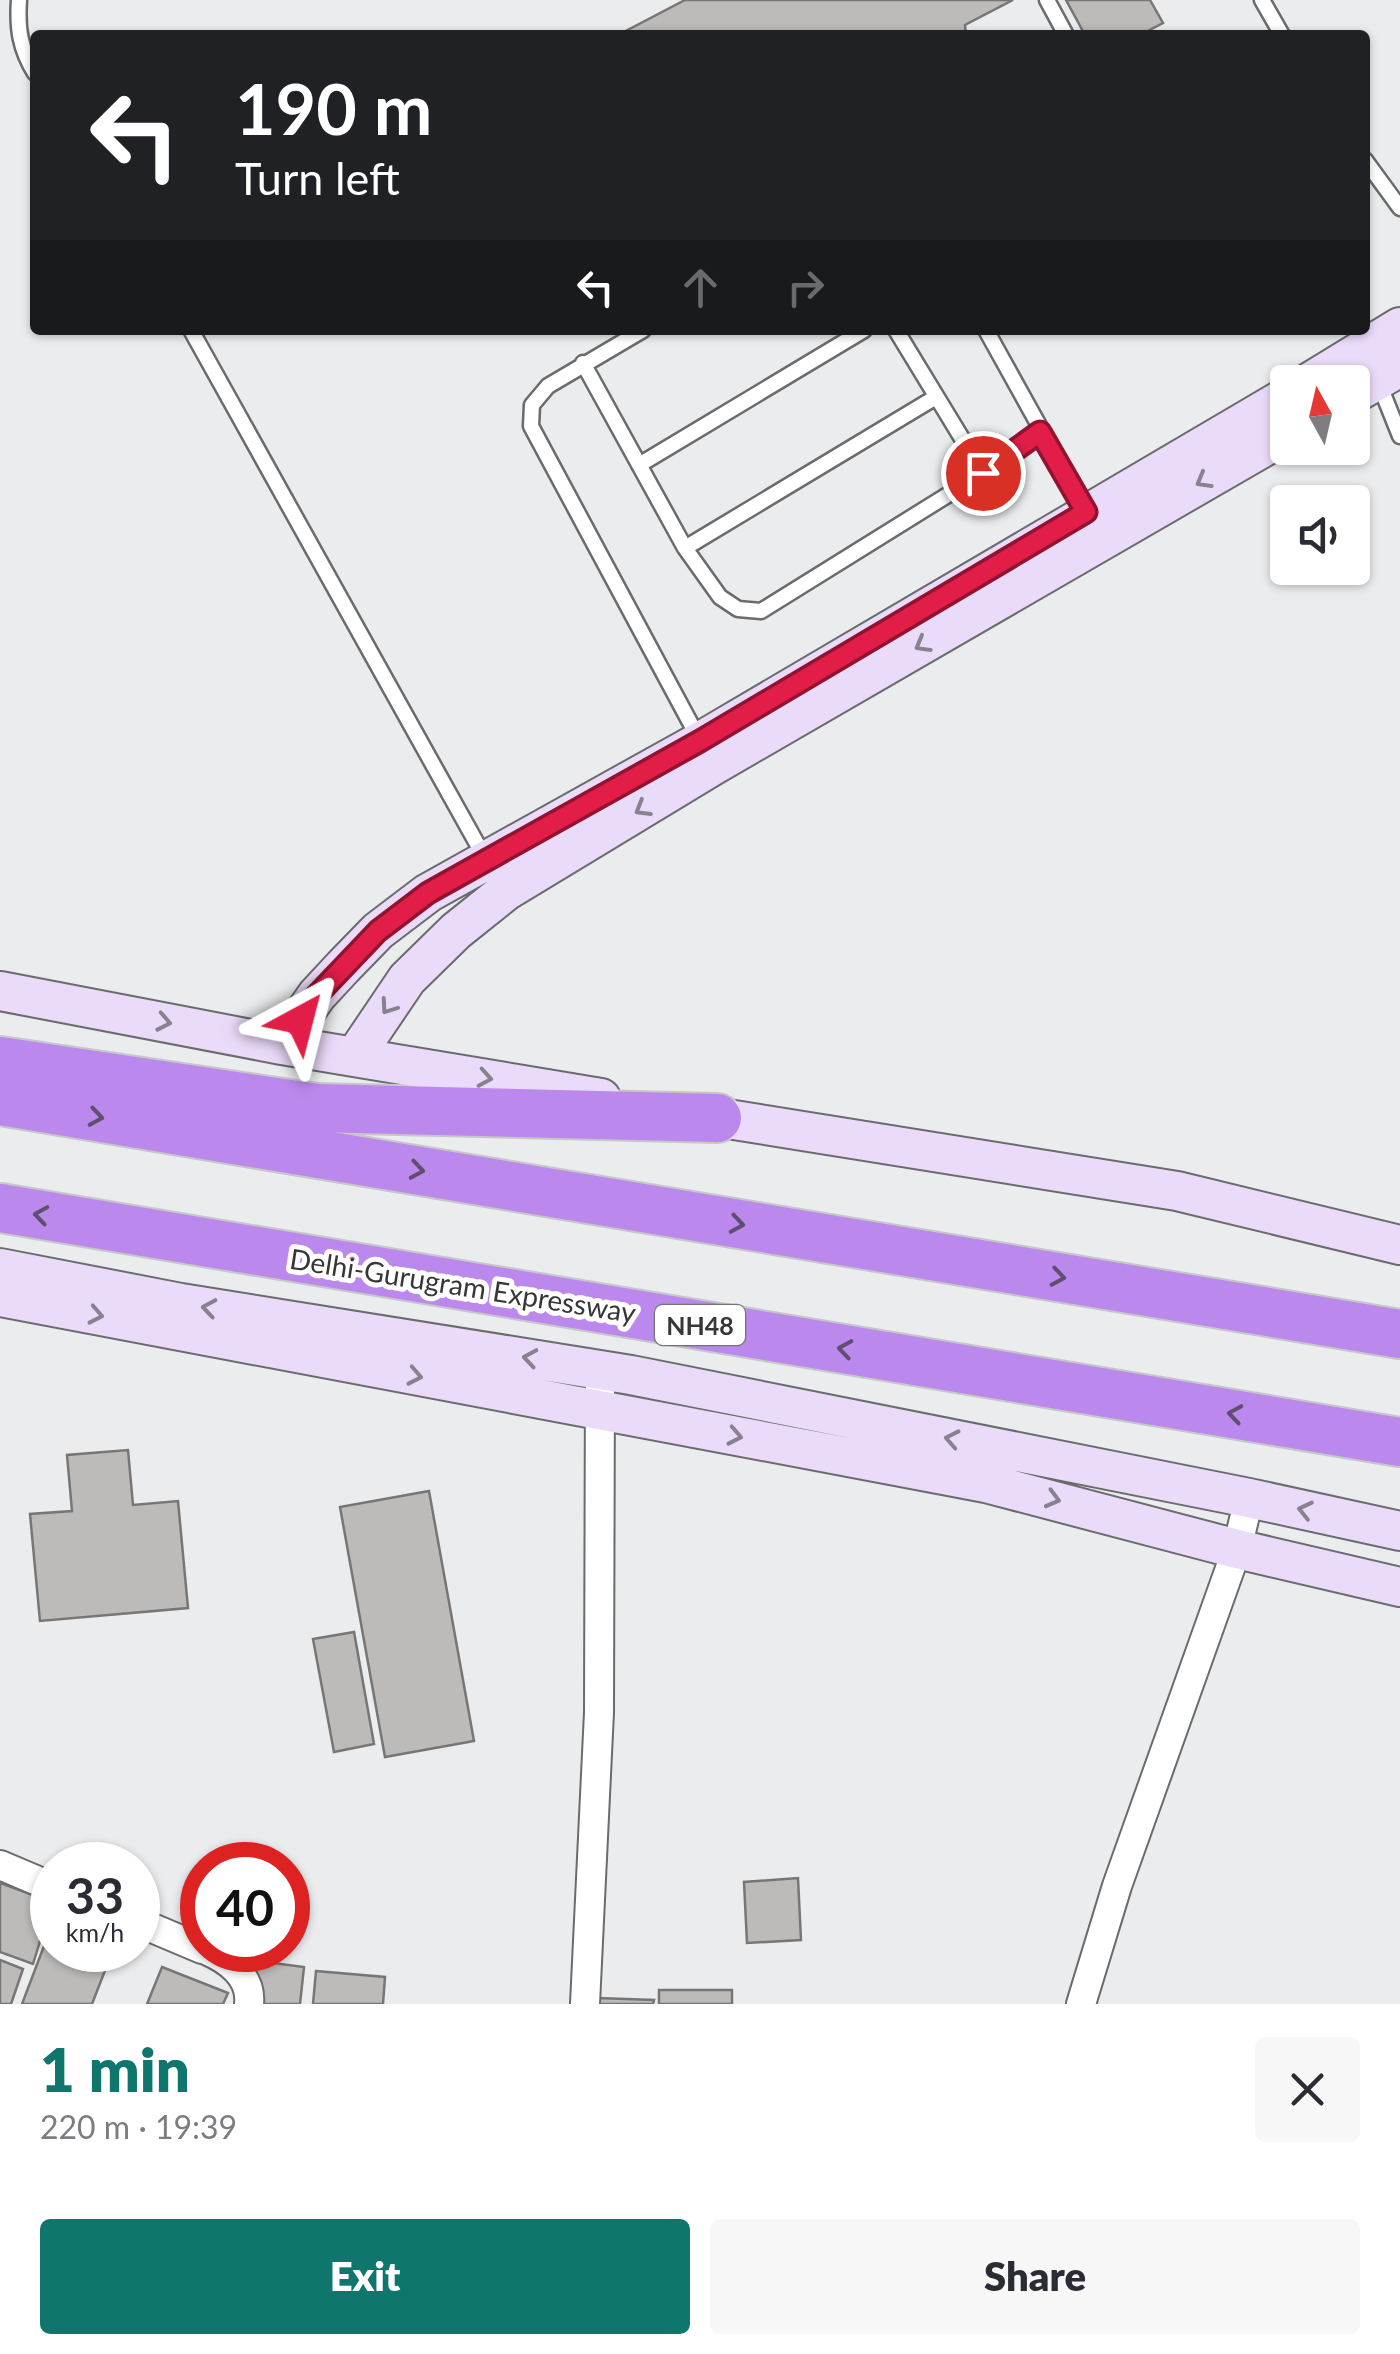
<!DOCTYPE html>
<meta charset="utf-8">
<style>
:root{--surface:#fff;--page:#f7f7f7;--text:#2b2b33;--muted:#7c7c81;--accent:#0f766e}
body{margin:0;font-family:Lato,sans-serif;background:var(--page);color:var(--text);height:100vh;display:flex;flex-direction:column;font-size:38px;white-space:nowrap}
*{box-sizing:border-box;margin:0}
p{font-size:32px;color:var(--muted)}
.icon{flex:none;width:55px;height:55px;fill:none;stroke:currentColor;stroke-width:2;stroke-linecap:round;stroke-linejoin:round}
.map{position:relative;height:2004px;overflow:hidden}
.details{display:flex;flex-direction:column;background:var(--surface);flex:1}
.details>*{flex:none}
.banner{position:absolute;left:30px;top:30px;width:1340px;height:305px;border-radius:10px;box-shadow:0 2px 8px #0004;background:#202124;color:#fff;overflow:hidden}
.needle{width:65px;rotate:352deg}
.controls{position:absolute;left:1270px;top:365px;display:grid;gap:20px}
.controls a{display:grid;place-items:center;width:100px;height:100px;border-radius:10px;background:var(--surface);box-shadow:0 2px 8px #0004;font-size:50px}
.speed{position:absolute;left:30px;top:1842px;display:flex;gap:20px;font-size:50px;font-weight:700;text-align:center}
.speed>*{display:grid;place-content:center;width:130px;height:130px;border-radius:50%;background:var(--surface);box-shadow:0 2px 8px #0004;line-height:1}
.speed small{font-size:25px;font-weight:400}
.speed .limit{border:15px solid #d22;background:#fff;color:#111}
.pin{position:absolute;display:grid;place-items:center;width:85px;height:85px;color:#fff;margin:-42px;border:5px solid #fff;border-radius:50%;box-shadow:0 2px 10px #0007}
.me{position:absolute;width:110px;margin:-55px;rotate:38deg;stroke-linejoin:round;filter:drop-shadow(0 0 8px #0008)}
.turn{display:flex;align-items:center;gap:35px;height:210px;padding:0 40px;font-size:45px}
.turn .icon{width:130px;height:130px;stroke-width:2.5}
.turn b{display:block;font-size:70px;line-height:85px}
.lanes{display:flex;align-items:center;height:95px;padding:0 40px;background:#0003;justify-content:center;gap:50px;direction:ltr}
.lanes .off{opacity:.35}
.round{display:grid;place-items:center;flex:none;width:105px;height:105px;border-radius:10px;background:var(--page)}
.overview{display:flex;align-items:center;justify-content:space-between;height:170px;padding:0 40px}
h1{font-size:60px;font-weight:800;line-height:75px;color:var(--accent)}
.button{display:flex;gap:20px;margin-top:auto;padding:20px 40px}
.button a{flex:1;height:115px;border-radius:10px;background:var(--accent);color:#fff;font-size:40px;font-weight:800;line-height:115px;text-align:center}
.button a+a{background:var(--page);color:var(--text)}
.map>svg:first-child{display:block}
.building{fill:#bdbbba;stroke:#787675;stroke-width:2.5}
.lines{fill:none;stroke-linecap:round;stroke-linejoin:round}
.lane-casing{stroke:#6a6b6c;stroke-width:19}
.street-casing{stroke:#6a6b6c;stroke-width:32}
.secondary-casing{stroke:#6a6b6c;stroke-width:42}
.highway-casing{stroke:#c7c7c7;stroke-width:52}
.lane{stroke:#fff;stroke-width:14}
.street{stroke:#fff;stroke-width:28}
.secondary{stroke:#ebdbfa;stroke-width:38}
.highway{stroke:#bb88ed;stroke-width:48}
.oneway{stroke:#88818f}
.oneway2{stroke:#5f4f6e}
.route-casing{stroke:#92132f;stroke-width:25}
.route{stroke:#e11d48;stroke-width:18}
.labels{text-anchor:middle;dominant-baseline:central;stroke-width:10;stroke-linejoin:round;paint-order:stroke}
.shield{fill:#fff;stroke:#737374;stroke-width:2.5}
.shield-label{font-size:25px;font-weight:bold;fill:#373738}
.street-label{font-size:28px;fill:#373738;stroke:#fff}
</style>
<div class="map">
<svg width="1400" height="2004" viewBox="0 0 1400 2004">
<rect width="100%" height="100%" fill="#ebecee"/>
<!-- building -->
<path class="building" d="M 685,0 L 1013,0 L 965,25 L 966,35 L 618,35 Z
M 1066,0 L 1150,0 L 1163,23 L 1140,35 L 1085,35 Z
M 128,1450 L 133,1505 L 178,1501 L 188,1608 L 40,1621 L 30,1514 L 72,1511 L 67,1455 Z
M 429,1491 L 474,1741 L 385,1757 L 340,1507 Z
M 354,1632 L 374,1744 L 334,1752 L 313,1639 Z
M 798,1878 L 801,1940 L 747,1943 L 744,1882 Z
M 0,1883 L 52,1902 L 33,1964 L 0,1952 Z
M 52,1925 L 52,1950 L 113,1950 L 92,2004 L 22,2004 Z
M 0,1960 L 23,1969 L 11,2004 L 0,2004 Z
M 258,1961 L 304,1967 L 300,2004 L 253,2004 Z
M 162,1967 L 228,1993 L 223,2004 L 147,2004 Z
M 316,1971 L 385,1977 L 383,2004 L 313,2004 Z
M 659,1990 L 732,1990 L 732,2004 L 659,2004 Z
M 597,1998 L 654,2000 L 653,2004 L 597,2004 Z"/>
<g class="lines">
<!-- lane casing -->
<g class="lane-casing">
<path id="lane" d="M 19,0 C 17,28 20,49 35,73
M 1047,0 L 1066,35
M 1262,0 L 1282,35
M 1365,160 L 1400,208
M 191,330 L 485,858
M 643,330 L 548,386 L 532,405 L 531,426 L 700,741
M 896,330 L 983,473
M 986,330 L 1087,512
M 583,363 L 685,548 L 720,597 L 738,609 L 761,611 L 983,473 L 1040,433
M 1378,381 L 1400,436
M 639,465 L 864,330
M 685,548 L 936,397"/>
</g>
<!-- street casing -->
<g class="street-casing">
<path id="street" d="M 0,1865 L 52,1887
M 138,1922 L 202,1949
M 206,1950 C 229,1960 252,1977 249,2004
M 585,2004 L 599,1712 L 600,1370
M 1081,2004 L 1117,1886 L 1237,1549 L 1249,1498"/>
</g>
<!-- secondary casing -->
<g class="secondary-casing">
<path id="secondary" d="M 1310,382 L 1400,327
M 1352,395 L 1400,367
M 0,991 L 282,1045 L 601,1098
M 282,1045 L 317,995 L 343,967 L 378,931 L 428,893 L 701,741 L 1288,396
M 355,1056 L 407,979 L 456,931 L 506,891 L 714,765 L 1288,433
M 690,1113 L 1177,1191 L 1400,1245
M 0,1268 L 181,1303 L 631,1375 L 1249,1498 L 1400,1531
M 0,1297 L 986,1483 L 1237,1549 L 1400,1587"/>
</g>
<!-- highway casing -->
<g class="highway-casing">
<path id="highway" d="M 0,1061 L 317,1108 L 717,1118
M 0,1101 L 1400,1334
M 0,1208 L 1400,1442"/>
</g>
<!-- lane -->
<use href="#lane" class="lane"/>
<!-- street -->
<use href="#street" class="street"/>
<!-- secondary -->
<use href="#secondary" class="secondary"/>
<!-- highway -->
<use href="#highway" class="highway"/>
</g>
<!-- one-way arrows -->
<defs><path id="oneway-chevron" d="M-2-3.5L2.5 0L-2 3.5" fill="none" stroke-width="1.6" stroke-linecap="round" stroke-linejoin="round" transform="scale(2.5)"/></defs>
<g class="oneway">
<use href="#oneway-chevron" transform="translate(1203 481) rotate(150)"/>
<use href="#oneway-chevron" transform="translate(922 645) rotate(150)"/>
<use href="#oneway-chevron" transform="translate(642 809) rotate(149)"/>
<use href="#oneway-chevron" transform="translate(388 1007) rotate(125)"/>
<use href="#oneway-chevron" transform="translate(164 1022) rotate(11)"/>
<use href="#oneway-chevron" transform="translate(485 1078) rotate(10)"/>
<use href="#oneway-chevron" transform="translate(209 1308) rotate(-171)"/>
<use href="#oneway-chevron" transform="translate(96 1315) rotate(11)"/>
<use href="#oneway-chevron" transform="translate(530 1358) rotate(-171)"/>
<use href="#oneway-chevron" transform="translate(415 1376) rotate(11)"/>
<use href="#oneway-chevron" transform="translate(735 1436) rotate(11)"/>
<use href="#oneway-chevron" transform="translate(952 1439) rotate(-169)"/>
<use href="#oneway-chevron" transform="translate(1053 1499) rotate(15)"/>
<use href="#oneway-chevron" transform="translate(1305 1510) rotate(-167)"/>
</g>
<g class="oneway2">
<use href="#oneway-chevron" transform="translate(96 1117) rotate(9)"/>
<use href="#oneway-chevron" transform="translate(417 1170) rotate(9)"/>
<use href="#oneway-chevron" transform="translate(41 1215) rotate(-171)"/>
<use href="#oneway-chevron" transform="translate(737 1224) rotate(9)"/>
<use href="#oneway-chevron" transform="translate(1058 1277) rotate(9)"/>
<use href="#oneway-chevron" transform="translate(845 1349) rotate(-171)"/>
<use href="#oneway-chevron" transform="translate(1235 1414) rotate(-171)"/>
</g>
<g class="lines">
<!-- route casing -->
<g class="route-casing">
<path id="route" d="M 300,1020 L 317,995 L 378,931 L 428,893 L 700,741 L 1086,512 L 1040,432 L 983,473"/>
</g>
<!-- route -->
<use href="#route" class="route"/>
</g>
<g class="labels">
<!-- shield labels -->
<rect class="shield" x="655" y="1305" width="90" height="40" rx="8"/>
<g class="shield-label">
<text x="700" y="1325">NH48</text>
</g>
<!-- street labels -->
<g class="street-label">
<text transform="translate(463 1285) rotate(9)">Delhi-Gurugram Expressway</text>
</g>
</g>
</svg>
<div class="controls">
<a><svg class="needle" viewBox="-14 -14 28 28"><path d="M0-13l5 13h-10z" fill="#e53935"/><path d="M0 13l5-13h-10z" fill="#7c7c81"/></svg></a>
<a><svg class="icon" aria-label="sound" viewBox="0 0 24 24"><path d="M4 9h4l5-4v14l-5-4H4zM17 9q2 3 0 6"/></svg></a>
</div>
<div class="speed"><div>33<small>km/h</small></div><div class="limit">40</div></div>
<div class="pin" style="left:983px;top:473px;background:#d93025"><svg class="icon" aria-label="arrive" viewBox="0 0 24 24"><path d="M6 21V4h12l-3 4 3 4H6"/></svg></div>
<svg class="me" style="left:300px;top:1020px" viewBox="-20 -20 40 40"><path d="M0-17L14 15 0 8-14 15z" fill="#e11d48" stroke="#fff" stroke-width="4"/></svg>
<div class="banner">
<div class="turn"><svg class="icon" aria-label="left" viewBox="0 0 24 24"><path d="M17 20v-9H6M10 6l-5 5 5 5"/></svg><div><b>190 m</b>Turn left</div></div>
<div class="lanes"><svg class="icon" aria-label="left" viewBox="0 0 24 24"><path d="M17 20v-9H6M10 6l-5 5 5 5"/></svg><svg class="icon off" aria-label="ahead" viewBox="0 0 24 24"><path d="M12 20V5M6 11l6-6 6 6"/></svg><svg class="icon off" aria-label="right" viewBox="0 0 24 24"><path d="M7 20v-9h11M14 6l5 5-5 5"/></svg></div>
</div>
</div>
<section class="details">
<div class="overview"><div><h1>1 min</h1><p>220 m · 19:39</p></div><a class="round"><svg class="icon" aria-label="close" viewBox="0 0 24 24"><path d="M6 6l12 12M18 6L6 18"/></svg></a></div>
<div class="button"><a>Exit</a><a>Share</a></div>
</section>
